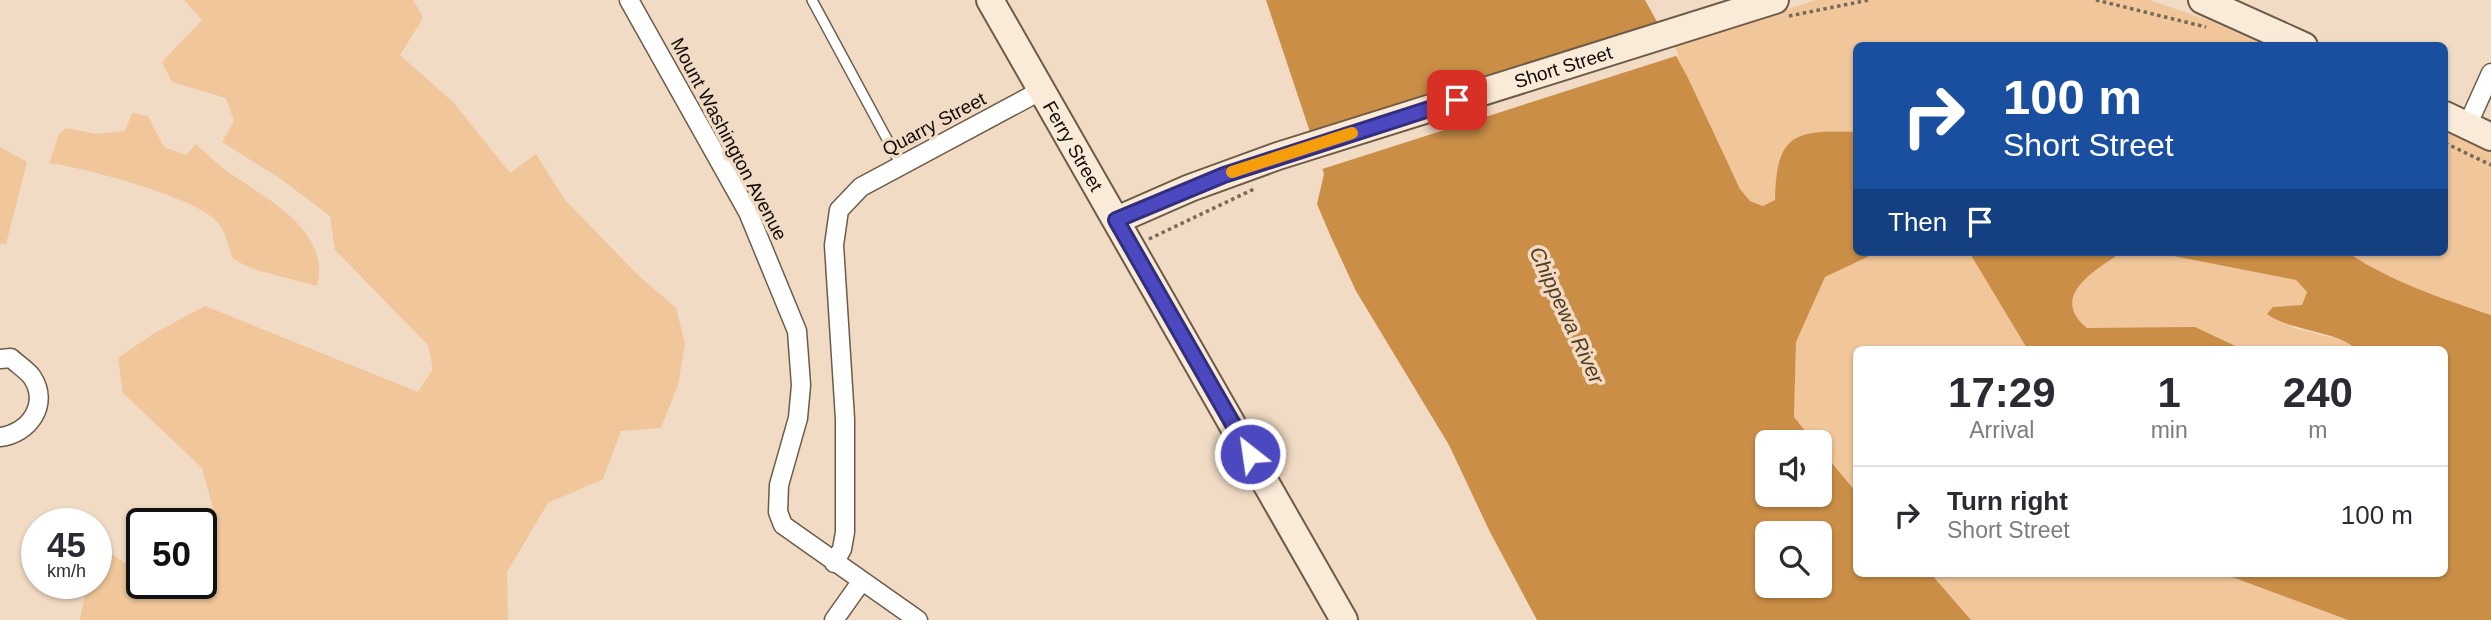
<!DOCTYPE html>
<style>
:root{--surface:#fff;--page:#f2f2f3;--text:#2b2b33;--muted:#7c7c81;--line:#e1e1e2}
body{margin:0;font-family:Helvetica,sans-serif;background:var(--page);color:var(--text);height:100vh;display:flex;flex-direction:column;font-size:26px;white-space:nowrap}
*{box-sizing:border-box;margin:0}
p{font-size:23px;color:var(--muted)}
.icon{flex:none;width:38px;height:38px;fill:none;stroke:currentColor;stroke-width:2;stroke-linecap:round;stroke-linejoin:round}
.map{position:relative;flex:1;overflow:hidden}
.sheet{position:absolute;left:1853px;top:346px;width:595px;height:231px;display:flex;flex-direction:column;background:var(--surface);border-radius:10px;box-shadow:0 2px 5px #0004}
.sheet>*{flex:none}
.guide{position:absolute;left:1853px;top:42px;width:595px;height:214px;border-radius:10px;box-shadow:0 2px 5px #0004;background:#1a4fa0;color:#fff;overflow:hidden}
.tools{position:absolute;left:1755px;top:430px;display:grid;gap:14px}
.tools a{display:grid;place-items:center;width:77px;height:77px;border-radius:10px;background:var(--surface);box-shadow:0 2px 5px #0004;font-size:35px}
.speed{position:absolute;left:21px;top:508px;display:flex;gap:14px;font-size:35px;font-weight:700;text-align:center}
.speed>*{display:grid;place-content:center;width:91px;height:91px;border-radius:50%;background:var(--surface);box-shadow:0 2px 5px #0004;line-height:1}
.speed small{font-size:18px;font-weight:400}
.speed .limit{border:4px solid #111;border-radius:10px;background:#fff;color:#111}
.pin{position:absolute;display:grid;place-items:center;width:60px;height:60px;color:#fff;margin:-30px;border-radius:14px;box-shadow:0 4px 10px #0006}
.me{position:absolute;width:77px;margin:-38px;rotate:330deg;stroke-linejoin:round;filter:drop-shadow(0 0 5px #0008)}
.turn{display:flex;align-items:center;gap:24px;height:147px;padding:0 35px;font-size:32px}
.turn .icon{width:91px;height:91px;stroke-width:2.5}
.turn b{display:block;font-size:49px;line-height:60px}
.then{display:flex;align-items:center;height:66px;padding:0 35px;background:#0003;gap:14px;font-size:26px}
.eta{display:flex;justify-content:space-evenly;align-items:center;height:119px;text-align:center}
.eta b{font-size:42px;font-weight:800;line-height:49px}
ul{padding:0;list-style:none}
li{display:flex;align-items:center;gap:21px;height:98px;padding:0 35px;border-top:2px solid var(--line)}
li div{flex:1}
li b{display:block;font-size:26px}
li em{font-style:normal}
.map>svg:first-child{display:block}
.green{fill:#f0c69a}
.water{fill:#ca8e47;fill-rule:evenodd}
.pier{fill:#f1dbc4}
.lines{fill:none;stroke-linecap:round;stroke-linejoin:round}
.lane-casing{stroke:#6e5b47;stroke-width:12}
.street-casing{stroke:#6e5b47;stroke-width:21}
.secondary-casing{stroke:#6e5b47;stroke-width:30}
.path{stroke:#77695b;stroke-width:3.5;stroke-dasharray:3.5 3.5;stroke-linecap:butt}
.lane{stroke:#fff;stroke-width:9}
.street{stroke:#fff;stroke-width:18}
.secondary{stroke:#faead8;stroke-width:26}
.route-casing{stroke:#312f7d;stroke-width:18}
.route{stroke:#4c49c0;stroke-width:12}
.slow{stroke:#f59e0b;stroke-width:12}
.labels{text-anchor:middle;dominant-baseline:central;stroke-width:7;stroke-linejoin:round;paint-order:stroke}
.street-label{font-size:19px;fill:#110a04;stroke:#f1dbc4}
.water-label{font-size:21px;font-style:italic;fill:#563c1e;stroke:#f1dbc4}
</style>
<div class="map">
<svg width="2491" height="620" viewBox="0 0 2491 620">
<rect width="100%" height="100%" fill="#f1dbc4"/>
<!-- green -->
<path class="green" d="M 184,0 L 413,0 L 423,18 L 400,55 L 454,103 L 510,173 L 536,154 L 565,200 L 639,276 L 676,308 L 685,344 L 678,385 L 661,428 L 621,431 L 603,479 L 548,503 L 507,572 L 508,620 L 80,620 L 87,583 L 96,583 L 96,543 L 142,575 L 142,583 L 201,583 L 201,523 L 192,523 L 191,517 L 213,508 L 202,468 L 123,393 L 118,358 L 153,334 L 205,306 L 418,392 L 433,369 L 428,345 L 335,250 L 330,216 L 281,179 L 222,142 L 234,121 L 226,98 L 172,82 L 162,62 L 202,20 Z
M 1816,0 L 2149,0 L 2208,20 L 2264,45 L 1857,46 L 1857,132 C 1795,130 1776,133 1775,200 L 1764,206 L 1750,201 L 1740,189 L 1671,47 Z
M 132,113 L 148,116 L 164,147 L 186,155 L 196,144 C 208,155 220,167 234,176 C 271,201 331,233 317,286 L 253,269 L 233,259 C 229,248 226,233 219,224 C 201,198 82,167 49,163 L 59,134 L 66,128 L 97,134 L 125,131 Z
M 2445,130 L 2491,151 L 2491,315 C 2441,298 2391,282 2347,252 L 2445,252 Z
M 0,147 L 27,162 L 6,244 L 0,244 Z
M 1878,252 L 1969,252 L 2028,350 L 1857,350 L 1857,493 L 1820,449 L 1820,443 L 1815,443 L 1794,417 L 1796,342 L 1825,277 Z
M 2122,252 L 2153,252 L 2296,280 L 2307,292 L 2302,305 L 2273,307 L 2294,328 L 2350,342 L 2356,350 L 2244,350 L 2195,328 L 2087,328 C 2048,296 2096,270 2122,252 Z
M 1931,574 L 2224,574 L 2348,620 L 1971,620 Z"/>
<!-- water -->
<path class="water" d="M 1266,0 L 1645,0 L 1687,76 L 1740,189 L 1750,201 L 1763,206 L 1775,200 C 1776,133 1795,130 1857,132 L 1857,252 L 1878,252 L 1825,277 L 1796,342 L 1794,417 L 1815,443 L 1768,443 L 1768,495 L 1820,495 L 1820,449 L 1857,493 L 1857,574 L 1931,574 L 1971,620 L 1537,620 L 1489,530 L 1449,445 L 1356,291 L 1331,237 L 1317,204 L 1324,174 ZM 1768,534 L 1820,534 L 1820,586 L 1768,586 Z
M 1969,252 L 2122,252 C 2096,270 2048,296 2087,328 L 2195,327 L 2244,350 L 2028,350 Z
M 2153,252 L 2347,252 C 2391,282 2441,298 2491,315 L 2491,620 L 2348,620 L 2224,574 L 2445,574 L 2445,350 L 2356,350 C 2344,332 2289,331 2267,314 L 2273,307 L 2302,305 L 2307,292 L 2296,280 Z"/>
<!-- pier -->
<path class="pier" d="M 1662,23 L 1679,55 L 1319,170 L 1308,135 Z"/>
<g class="lines">
<!-- lane casing -->
<g class="lane-casing">
<path id="lane" d="M 812,0 L 901,165"/>
</g>
<!-- street casing -->
<g class="street-casing">
<path id="street" d="M 629,0 L 748,212 L 797,331 L 801,385 L 798,418 L 779,485 L 778,512 L 783,525 L 918,620
M 2467,126 L 2491,73
M 0,359 L 11,358 C 17,364 27,370 32,377 C 50,404 29,434 0,437
M 834,563 L 842,549 L 845,532 L 845,419 L 834,245 L 839,210 L 861,187 L 1042,90
M 834,620 L 861,582"/>
</g>
<!-- secondary casing -->
<g class="secondary-casing">
<g id="secondary">
<path id="s1" d="M 990,0 L 1344,620"/>
<path d="M 2202,0 L 2304,46"/>
<path d="M 2445,115 L 2491,137"/>
<path id="s2" d="M 1117,220 L 1190,188 L 1278,156 L 1775,0"/>
</g>
</g>
<!-- path -->
<path class="path" d="M 2096,0 L 2206,27
M 1789,16 L 1869,0
M 2445,143 L 2491,165
M 1149,239 L 1256,188"/>
<!-- lane -->
<use href="#lane" class="lane"/>
<!-- street -->
<use href="#street" class="street"/>
<!-- secondary -->
<use href="#secondary" class="secondary"/>
</g>
<g class="lines">
<!-- route casing -->
<g class="route-casing">
<path id="route" d="M 1250,454 L 1116,220 L 1224,175 L 1457,100"/>
</g>
<!-- route -->
<use href="#route" class="route"/>
<!-- slow -->
<path class="slow" d="M 1232,172 L 1352,133"/>
</g>
<g class="labels">
<!-- street labels -->
<g class="street-label">
<text stroke="none"><textPath href="#s2" startOffset="472">Short Street</textPath></text>
<text transform="translate(934 124) rotate(-28)">Quarry Street</text>
<text transform="translate(729 139) rotate(62)">Mount Washington Avenue</text>
<text stroke="none"><textPath href="#s1" startOffset="168">Ferry Street</textPath></text>
</g>
<!-- water labels -->
<g class="water-label">
<text transform="translate(1567 315) rotate(65)">Chippewa River</text>
</g>
</g>
</svg>
<div class="tools">
<a><svg class="icon" aria-label="sound" viewBox="0 0 24 24"><path d="M4 9h4l5-4v14l-5-4H4zM17 9q2 3 0 6"/></svg></a>
<a><svg class="icon" aria-label="search" viewBox="0 0 24 24"><circle cx="10" cy="10" r="6"/><path d="M15 15l6 6"/></svg></a>
</div>
<div class="speed"><div>45<small>km/h</small></div><div class="limit">50</div></div>
<div class="pin" style="left:1457px;top:100px;background:#d93025"><svg class="icon" aria-label="arrive" viewBox="0 0 24 24"><path d="M6 21V4h12l-3 4 3 4H6"/></svg></div>
<svg class="me" style="left:1250px;top:454px" viewBox="-20 -20 40 40"><circle r="17" fill="#4c49c0" stroke="#fff" stroke-width="3"/><path d="M0-11L8 9 0 5-8 9z" fill="#fff"/></svg>
<div class="guide">
<div class="turn"><svg class="icon" aria-label="right" viewBox="0 0 24 24"><path d="M7 20v-9h11M14 6l5 5-5 5"/></svg><div><b>100 m</b>Short Street</div></div>
<div class="then">Then<svg class="icon" aria-label="arrive" viewBox="0 0 24 24"><path d="M6 21V4h12l-3 4 3 4H6"/></svg></div>
</div>
<section class="sheet">
<div class="eta">
<div><b>17:29</b><p>Arrival</p></div>
<div><b>1</b><p>min</p></div>
<div><b>240</b><p>m</p></div>
</div>
<ul>
<li><svg class="icon" aria-label="right" viewBox="0 0 24 24"><path d="M7 20v-9h11M14 6l5 5-5 5"/></svg><div><b>Turn right</b><p>Short Street</p></div><em>100 m</em></li>
</ul>
</section>
</div>
